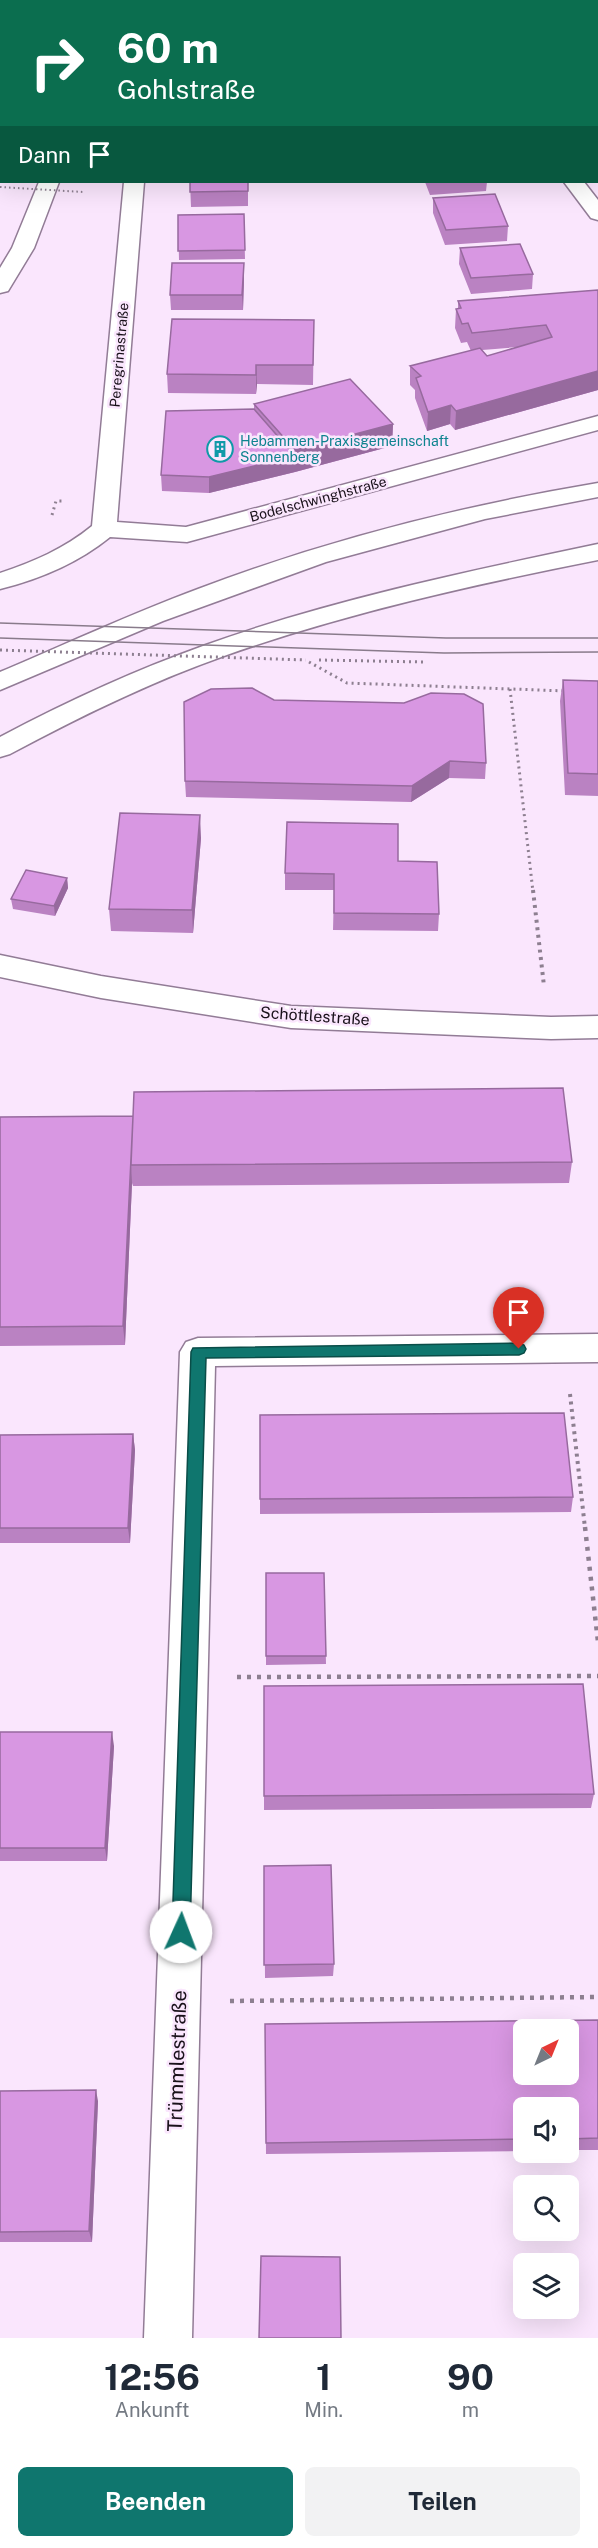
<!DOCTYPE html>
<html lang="de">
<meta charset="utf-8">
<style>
:root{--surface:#fff;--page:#f2f2f3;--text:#1f2937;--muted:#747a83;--accent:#0f766e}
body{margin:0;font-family:"Public Sans",sans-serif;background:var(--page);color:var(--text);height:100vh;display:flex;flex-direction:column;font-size:22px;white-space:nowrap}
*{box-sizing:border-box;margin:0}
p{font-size:20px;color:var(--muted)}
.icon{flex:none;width:33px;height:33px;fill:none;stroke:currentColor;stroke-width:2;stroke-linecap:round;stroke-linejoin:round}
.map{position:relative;height:2338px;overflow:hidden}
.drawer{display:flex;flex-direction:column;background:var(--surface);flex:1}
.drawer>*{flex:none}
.top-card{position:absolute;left:0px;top:0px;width:598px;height:183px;box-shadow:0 6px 24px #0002;background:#0b6e4f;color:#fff;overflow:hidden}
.needle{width:39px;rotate:43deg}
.controls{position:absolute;left:513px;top:2019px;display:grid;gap:12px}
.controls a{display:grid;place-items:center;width:66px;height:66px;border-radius:9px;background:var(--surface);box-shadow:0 6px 24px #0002;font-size:30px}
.pin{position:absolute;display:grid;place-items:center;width:51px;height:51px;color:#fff;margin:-62px -26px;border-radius:50% 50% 50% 0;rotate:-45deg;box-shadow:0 0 6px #0007}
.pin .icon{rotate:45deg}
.me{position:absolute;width:66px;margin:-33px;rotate:2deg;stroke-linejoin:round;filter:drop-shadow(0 0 4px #0008)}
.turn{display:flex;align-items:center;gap:21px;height:126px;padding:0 18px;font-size:27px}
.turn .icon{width:78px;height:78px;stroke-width:2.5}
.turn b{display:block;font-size:42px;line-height:51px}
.then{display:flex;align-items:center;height:57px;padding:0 18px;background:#0003;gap:12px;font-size:22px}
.eta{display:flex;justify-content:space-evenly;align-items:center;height:102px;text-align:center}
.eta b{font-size:36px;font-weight:700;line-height:42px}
.cta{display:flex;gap:12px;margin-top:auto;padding:12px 18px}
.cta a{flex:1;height:69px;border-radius:9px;background:var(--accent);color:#fff;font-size:24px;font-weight:700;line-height:69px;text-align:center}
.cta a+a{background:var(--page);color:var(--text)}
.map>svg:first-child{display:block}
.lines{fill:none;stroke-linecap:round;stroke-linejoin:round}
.minor-casing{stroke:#927c96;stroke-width:3}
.highway-casing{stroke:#927c96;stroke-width:3}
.path-far2{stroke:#8d7f90;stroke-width:3;stroke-dasharray:2 4;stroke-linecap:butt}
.path-far1{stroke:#8d7f90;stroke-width:4;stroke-dasharray:3 4.5;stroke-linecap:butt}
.path{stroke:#8d7f90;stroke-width:4.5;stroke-dasharray:4 6;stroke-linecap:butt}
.minor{fill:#fff;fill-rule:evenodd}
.highway{fill:#fff;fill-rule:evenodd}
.tram{stroke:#897b8b;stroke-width:1.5}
.path-bridge-far1{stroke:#8d7f90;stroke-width:2;stroke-dasharray:1.5 3;stroke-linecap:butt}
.path-bridge{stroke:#8d7f90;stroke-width:3;stroke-dasharray:2 4;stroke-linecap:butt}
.wall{fill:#ba82c2;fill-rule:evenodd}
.shaded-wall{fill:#976a9e}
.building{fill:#d897e2;stroke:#976a9e;stroke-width:1.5;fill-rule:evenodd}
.route{fill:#0f766e;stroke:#0a4d48;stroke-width:1.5}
.labels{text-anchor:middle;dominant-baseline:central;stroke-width:5;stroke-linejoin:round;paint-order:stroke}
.far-street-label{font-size:14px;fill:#19111a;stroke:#fae6fd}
.far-culture-label{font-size:14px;fill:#0d838f;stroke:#fae6fd;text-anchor:start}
.street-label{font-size:16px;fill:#19111a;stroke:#fae6fd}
.near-street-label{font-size:20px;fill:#19111a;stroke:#fae6fd}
</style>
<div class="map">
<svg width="598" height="2338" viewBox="0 0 598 2338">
<rect width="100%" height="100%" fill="#fae6fd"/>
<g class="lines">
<!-- minor casing -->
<g class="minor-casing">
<path id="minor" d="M 597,48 L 598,48 L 598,60 L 597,60 Z
M 124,182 L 144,182 L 117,522 L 186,527 L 598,416 L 598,430 L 187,542 L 110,537 C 78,563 40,579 0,589 L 0,573 C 33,562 64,549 92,526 Z
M 564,182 L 584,182 L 598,200 L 598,220 L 591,218 Z
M 0,955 L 101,976 L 291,1006 L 551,1017 L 598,1016 L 598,1038 L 551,1039 L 291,1028 L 101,998 L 0,977 Z
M 598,1334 L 598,1362 L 215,1366 L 192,2338 L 144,2338 L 180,1352 L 186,1342 L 198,1338 Z"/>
</g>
<!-- highway casing -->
<g class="highway-casing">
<path id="highway" d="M 62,0 L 80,0 L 61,2 Z
M 91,0 L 109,0 L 109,2 L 91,2 Z
M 0,147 L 2,147 L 0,162 Z
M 39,182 L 59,182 L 34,248 L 8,291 L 0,293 L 0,268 L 12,248 Z
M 598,483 L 598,497 L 485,519 L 326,562 L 163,621 L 0,690 L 0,672 C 66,644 131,614 198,589 C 327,540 461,506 598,483 Z
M 598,544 L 598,560 C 472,585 346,613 224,656 C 150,682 79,717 10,754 L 0,757 L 0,737 C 66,702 133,671 203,646 C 330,600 465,572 598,544 Z"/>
</g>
<!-- path-far2 -->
<path class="path-far2" d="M 52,515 L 56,501 L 64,501
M 319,660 L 424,662
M 309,662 L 347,683 L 566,691
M 510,689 L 533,892"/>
<!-- path-far1 -->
<path class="path-far1" d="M 533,890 L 544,986
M 570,1394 L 585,1528"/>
<!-- path -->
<path class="path" d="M 585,1527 L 598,1642
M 237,1677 L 598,1676
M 230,2001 L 598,1997"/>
<!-- minor -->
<use href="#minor" class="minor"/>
<!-- highway -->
<use href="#highway" class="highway"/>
<!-- tram -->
<path class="tram" d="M 0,623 L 446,638 L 598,638
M 0,638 L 444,653 L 598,652"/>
<!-- path-bridge-far1 -->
<path class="path-bridge-far1" d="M 0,187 L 83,192"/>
<!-- path-bridge -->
<path class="path-bridge" d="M 0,650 L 306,660"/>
</g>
<!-- wall -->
<path class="wall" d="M 245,0 L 304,0 L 304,1 L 247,2 Z
M 585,0 L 598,0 L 598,9 L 597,8 L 597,2 L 587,2 Z
M 598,55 L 598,88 L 597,87 L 597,56 Z
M 597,105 L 598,105 L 598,143 L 597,142 Z
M 190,182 L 248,182 L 248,206 L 191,207 Z
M 425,182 L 487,182 L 486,191 L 430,195 Z
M 433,198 L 508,226 L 507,241 L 445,245 L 433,213 Z
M 244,214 L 245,259 L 179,260 L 178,215 Z
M 460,248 L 533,274 L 532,289 L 471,294 L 459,264 Z
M 244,278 L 243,310 L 171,310 L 170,295 Z
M 598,290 L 598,390 L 455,430 L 450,424 L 427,431 L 415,398 L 415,390 L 410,385 L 410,366 L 471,351 L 467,342 L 461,343 L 455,328 L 456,309 L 458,309 L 458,301 ZM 517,347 L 487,356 L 482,350 L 495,349 Z
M 314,320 L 313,385 L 257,384 L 256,394 L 168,393 L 167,374 Z
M 254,404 L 393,424 L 392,446 L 295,472 L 209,493 L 162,491 L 161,475 L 254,409 Z
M 563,680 L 598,681 L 598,796 L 565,795 L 560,701 Z
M 274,700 L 404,703 L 486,763 L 485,779 L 449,778 L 411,802 L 186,797 L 185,781 Z
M 201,838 L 193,933 L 111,931 L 109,909 Z
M 398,861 L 439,914 L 438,931 L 333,930 L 334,890 L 285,890 L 285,873 Z
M 67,878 L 68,888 L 55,916 L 13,909 L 11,899 Z
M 0,1117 L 572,1162 L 569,1183 L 133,1186 L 132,1183 L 125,1345 L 0,1346 Z
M 260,1415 L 573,1497 L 571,1512 L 260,1514 Z
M 133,1434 L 135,1450 L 130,1543 L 0,1543 L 0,1435 Z
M 266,1573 L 324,1573 L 326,1664 L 266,1665 Z
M 0,1732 L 114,1746 L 107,1861 L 0,1861 Z
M 594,1794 L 591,1808 L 264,1810 L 264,1796 Z
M 264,1866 L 334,1964 L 333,1976 L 265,1978 Z
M 598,2020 L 598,2150 L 568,2150 L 568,2108 L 524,2108 L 524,2151 L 266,2154 L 265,2024 Z
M 0,2091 L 98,2101 L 92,2242 L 0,2242 Z"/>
<!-- shaded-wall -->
<path class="shaded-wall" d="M 271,0 L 304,0 L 304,1 L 265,2 Z
M 244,263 L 244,278 L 243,310 L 242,295 Z
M 256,365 L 257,384 L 256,394 Z
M 598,371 L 598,390 L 455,430 L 456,411 Z
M 451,405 L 450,424 L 427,431 L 428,412 Z
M 393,424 L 392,446 L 295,472 L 295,450 Z
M 295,456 L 295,472 L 209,493 L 209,477 Z
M 450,761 L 449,778 L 411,802 L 412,786 Z
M 200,815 L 201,838 L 193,933 L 192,910 Z
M 67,878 L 68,888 L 55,916 L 54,906 Z
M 131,1165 L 132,1183 L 125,1345 L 123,1326 Z
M 133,1434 L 135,1450 L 130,1543 L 128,1528 Z
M 112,1732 L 114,1746 L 107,1861 L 105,1848 Z
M 96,2090 L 98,2101 L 92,2242 L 89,2231 Z"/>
<!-- building -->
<path class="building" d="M 173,0 L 229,0 L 231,2 L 175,2 Z
M 256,0 L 271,0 L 265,2 L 258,2 Z
M 533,0 L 556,0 L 559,2 L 526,2 Z
M 598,55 L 598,72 L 597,71 L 597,56 Z
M 597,105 L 598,105 L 598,127 L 597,126 Z
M 190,182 L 248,182 L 248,191 L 190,192 Z
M 495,194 L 508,226 L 446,230 L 433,198 Z
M 244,214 L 245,250 L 178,251 L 178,215 Z
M 520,244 L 533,274 L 471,278 L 460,248 Z
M 172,263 L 244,263 L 242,295 L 170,295 Z
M 598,290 L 598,371 L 456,411 L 451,405 L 428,412 L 416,378 L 421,376 L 410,366 L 480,348 L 487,356 L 552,337 L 546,325 L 472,333 L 468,323 L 462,324 L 456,309 L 461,308 L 458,301 Z
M 172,319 L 314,320 L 313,365 L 256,365 L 256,375 L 167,374 Z
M 350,379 L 393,424 L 295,450 L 254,404 Z
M 254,409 L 295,456 L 209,477 L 161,475 L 166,411 Z
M 563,680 L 598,681 L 598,774 L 568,773 Z
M 252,688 L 274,700 L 404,703 L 431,693 L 464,694 L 483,704 L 486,763 L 450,761 L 412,786 L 185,781 L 184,702 L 211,689 Z
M 120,813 L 200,815 L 192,910 L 109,909 Z
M 287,822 L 398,824 L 398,861 L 437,862 L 439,914 L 334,913 L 334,874 L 285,873 Z
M 26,870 L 67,878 L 54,906 L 11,899 Z
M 563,1088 L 572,1162 L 131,1165 L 134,1092 Z
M 133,1116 L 123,1326 L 0,1327 L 0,1117 Z
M 564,1413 L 573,1497 L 260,1499 L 260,1415 Z
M 133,1434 L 128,1528 L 0,1528 L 0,1435 Z
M 266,1573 L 324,1573 L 326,1656 L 266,1656 Z
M 583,1684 L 594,1794 L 264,1796 L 264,1686 Z
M 0,1732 L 112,1732 L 105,1848 L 0,1848 Z
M 331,1865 L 334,1964 L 264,1965 L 264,1866 Z
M 598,2020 L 598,2138 L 568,2139 L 568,2108 L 524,2108 L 524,2139 L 266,2143 L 265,2024 ZM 524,2030 L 568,2030 L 568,2074 L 524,2074 Z
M 96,2090 L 89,2231 L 0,2232 L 0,2091 Z
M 261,2256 L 340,2257 L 341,2338 L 259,2338 Z"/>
<!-- route -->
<path class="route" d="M 519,1343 L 524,1345 L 526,1349 L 524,1353 L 519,1355 L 206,1358 L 190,1932 L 187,1938 L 181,1940 L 175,1938 L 172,1932 L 191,1352 L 193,1348 Z"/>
<!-- icons -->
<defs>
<g id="building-ring" transform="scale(1.35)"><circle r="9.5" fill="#fae6fd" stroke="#0f9aa8" stroke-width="1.5"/><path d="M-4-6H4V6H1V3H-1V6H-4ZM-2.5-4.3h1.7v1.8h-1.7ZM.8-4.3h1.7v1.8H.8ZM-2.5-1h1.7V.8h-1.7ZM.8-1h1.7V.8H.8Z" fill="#0f9aa8"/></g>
</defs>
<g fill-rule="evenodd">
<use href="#building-ring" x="220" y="449"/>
</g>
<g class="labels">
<!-- far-street labels -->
<g class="far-street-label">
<text transform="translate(119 355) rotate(-85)">Peregrinastraße</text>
<text transform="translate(318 499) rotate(-15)">Bodelschwinghstraße</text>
</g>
<!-- far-culture labels -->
<g class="far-culture-label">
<text x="240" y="441">Hebammen-Praxisgemeinschaft<tspan x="240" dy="16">Sonnenberg</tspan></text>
</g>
<!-- street labels -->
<g class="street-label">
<text transform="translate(315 1016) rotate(4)">Schöttlestraße</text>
</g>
<!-- near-street labels -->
<g class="near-street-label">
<text transform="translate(177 2061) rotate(-88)">Trümmlestraße</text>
</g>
</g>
</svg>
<div class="controls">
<a><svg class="needle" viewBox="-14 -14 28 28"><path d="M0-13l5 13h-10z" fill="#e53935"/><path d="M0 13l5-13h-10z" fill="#747a83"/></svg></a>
<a><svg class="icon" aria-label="sound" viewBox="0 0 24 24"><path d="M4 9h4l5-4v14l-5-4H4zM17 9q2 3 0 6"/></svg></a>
<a><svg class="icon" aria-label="search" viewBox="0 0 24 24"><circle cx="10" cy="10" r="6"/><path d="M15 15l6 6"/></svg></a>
<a><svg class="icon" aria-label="layers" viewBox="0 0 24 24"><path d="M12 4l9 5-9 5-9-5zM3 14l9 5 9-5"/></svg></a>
</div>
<div class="pin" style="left:519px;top:1349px;background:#d93025"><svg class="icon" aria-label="arrive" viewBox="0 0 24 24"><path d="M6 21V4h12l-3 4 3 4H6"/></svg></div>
<svg class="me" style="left:181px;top:1932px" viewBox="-20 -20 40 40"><circle r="19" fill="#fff"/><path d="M0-13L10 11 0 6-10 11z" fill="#0f766e"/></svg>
<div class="top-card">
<div class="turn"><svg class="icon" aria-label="right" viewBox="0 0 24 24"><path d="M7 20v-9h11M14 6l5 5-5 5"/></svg><div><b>60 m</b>Gohlstraße</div></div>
<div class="then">Dann<svg class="icon" aria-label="arrive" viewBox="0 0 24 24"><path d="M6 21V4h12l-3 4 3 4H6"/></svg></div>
</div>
</div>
<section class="drawer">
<div class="eta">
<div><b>12:56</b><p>Ankunft</p></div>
<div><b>1</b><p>Min.</p></div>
<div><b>90</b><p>m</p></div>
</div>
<div class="cta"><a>Beenden</a><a>Teilen</a></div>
</section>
